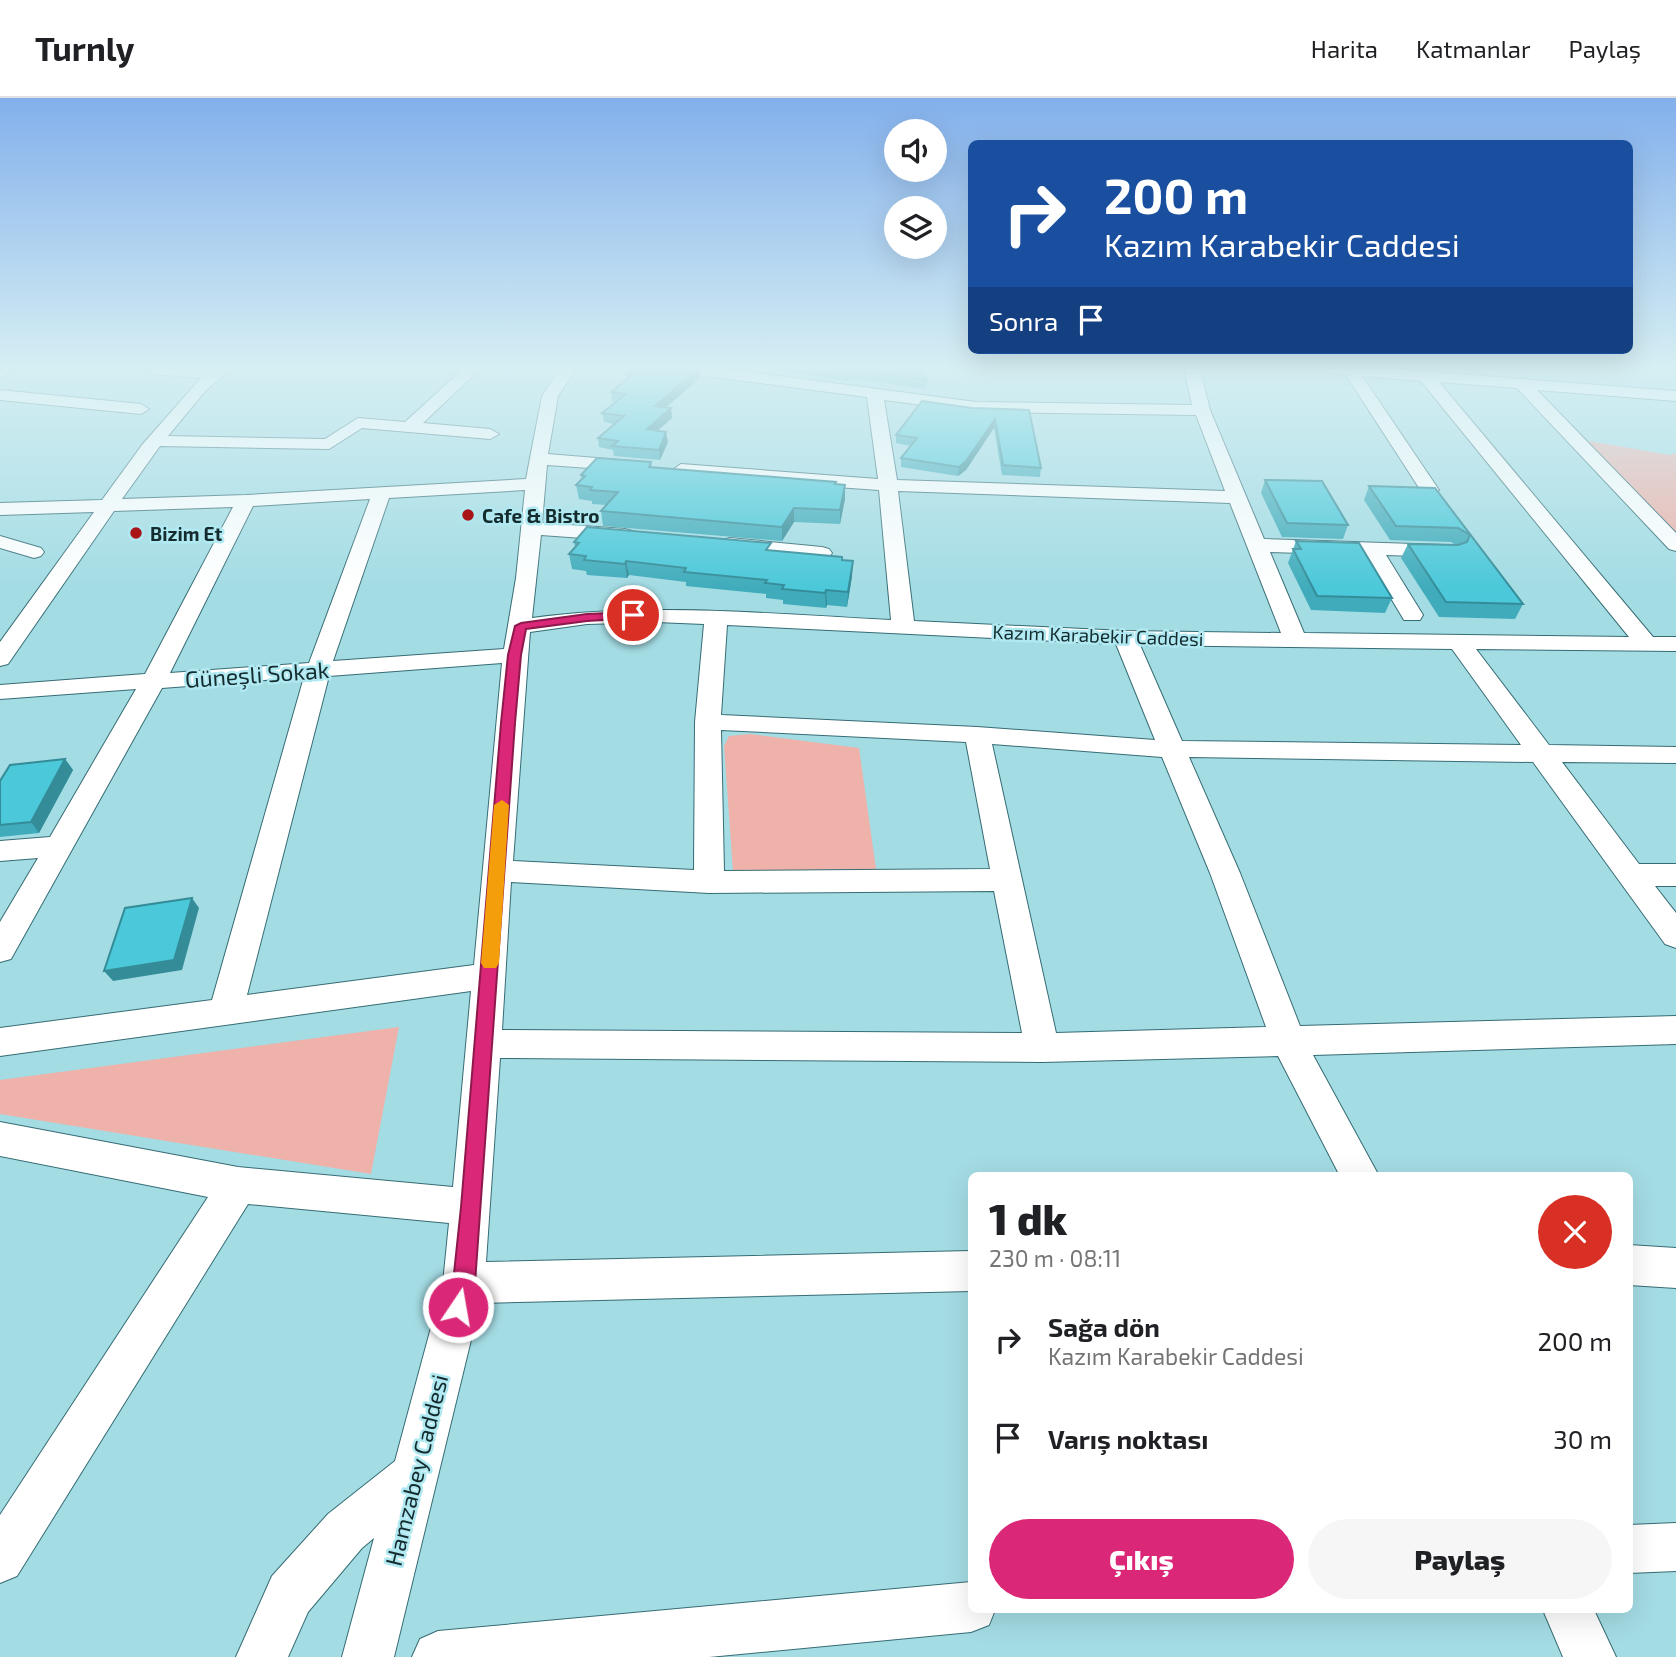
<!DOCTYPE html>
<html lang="tr">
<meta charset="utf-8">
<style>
:root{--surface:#fff;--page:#f6f6f6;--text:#202124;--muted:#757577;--line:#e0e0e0;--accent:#db2777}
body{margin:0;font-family:"Exo 2",sans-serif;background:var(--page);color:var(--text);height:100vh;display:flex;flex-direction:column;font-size:26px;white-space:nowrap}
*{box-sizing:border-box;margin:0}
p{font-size:23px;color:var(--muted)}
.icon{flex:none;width:38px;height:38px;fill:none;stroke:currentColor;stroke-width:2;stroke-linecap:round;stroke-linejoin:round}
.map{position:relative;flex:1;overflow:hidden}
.drawer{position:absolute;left:968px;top:1074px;width:665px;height:441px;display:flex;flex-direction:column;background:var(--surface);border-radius:10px;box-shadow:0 7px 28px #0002}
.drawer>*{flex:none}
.banner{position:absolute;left:968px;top:42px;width:665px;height:214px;border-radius:10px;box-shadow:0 7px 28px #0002;background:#1a4fa0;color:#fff;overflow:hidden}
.controls{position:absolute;left:884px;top:21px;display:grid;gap:14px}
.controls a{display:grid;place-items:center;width:63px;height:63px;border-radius:50%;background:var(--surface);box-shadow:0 7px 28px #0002;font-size:35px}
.pin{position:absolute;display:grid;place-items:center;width:60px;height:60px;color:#fff;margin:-30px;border:4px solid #fff;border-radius:50%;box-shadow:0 2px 7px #0007}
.me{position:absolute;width:77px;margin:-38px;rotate:12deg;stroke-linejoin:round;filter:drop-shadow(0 0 5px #0008)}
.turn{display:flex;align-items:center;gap:24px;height:147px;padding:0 21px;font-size:32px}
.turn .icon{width:91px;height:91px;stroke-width:2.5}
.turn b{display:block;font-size:49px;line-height:60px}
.then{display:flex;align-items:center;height:66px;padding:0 21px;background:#0003;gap:14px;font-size:26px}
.round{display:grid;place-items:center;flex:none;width:74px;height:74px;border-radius:37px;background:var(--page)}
.head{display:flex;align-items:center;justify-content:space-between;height:119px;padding:0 21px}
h1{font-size:42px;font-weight:800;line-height:52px}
.button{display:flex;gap:14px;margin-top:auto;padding:14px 21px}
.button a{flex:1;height:80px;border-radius:42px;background:var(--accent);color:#fff;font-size:28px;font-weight:800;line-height:80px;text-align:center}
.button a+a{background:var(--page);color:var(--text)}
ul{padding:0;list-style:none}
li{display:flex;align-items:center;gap:21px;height:98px;padding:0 21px}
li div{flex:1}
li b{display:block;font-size:26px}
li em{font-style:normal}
header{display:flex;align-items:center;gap:42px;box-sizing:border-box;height:98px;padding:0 35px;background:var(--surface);border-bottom:2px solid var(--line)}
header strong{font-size:33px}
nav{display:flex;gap:38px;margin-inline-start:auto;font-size:24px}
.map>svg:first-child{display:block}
.green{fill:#eeb2aa}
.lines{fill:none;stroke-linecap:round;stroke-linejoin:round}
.minor-casing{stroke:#366c74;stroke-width:2}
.minor{fill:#fff;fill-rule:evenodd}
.wall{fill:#40acbb}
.shaded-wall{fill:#348c98}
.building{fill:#4bc8d9;stroke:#348c98;stroke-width:2}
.route{fill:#db2777;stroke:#8e194d;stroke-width:2}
.slow{fill:#f59e0b}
.poi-dot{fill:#a81417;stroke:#b0e9f1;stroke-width:2.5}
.labels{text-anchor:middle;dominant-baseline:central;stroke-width:5;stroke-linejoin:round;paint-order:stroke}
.far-poi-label{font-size:19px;font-weight:bold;fill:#152c2f;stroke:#b0e9f1;text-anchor:start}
.far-street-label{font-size:19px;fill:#152c2f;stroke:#b0e9f1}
.street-label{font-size:23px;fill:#152c2f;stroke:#b0e9f1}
</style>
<header>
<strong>Turnly</strong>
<nav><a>Harita</a><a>Katmanlar</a><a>Paylaş</a></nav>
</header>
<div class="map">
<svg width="1676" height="1559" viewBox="0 0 1676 1559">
<rect width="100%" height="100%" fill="#a4dce4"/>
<!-- green -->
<path class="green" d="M 1583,342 L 1670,357 L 1676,355 L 1676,436 Z
M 750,636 L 859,650 L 876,771 L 733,773 L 724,648 L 729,638 Z
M 399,929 L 371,1076 L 0,1016 L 0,982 Z"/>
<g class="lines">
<!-- minor casing -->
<g class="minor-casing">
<path id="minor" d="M 0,271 L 15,271 L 0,281 Z
M 144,271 L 232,271 L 206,292 L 168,338 L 325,341 L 358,320 L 405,324 L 463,271 L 480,271 L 423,325 L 490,331 L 499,336 L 490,341 L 362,330 L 329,351 L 160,348 L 122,401 L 246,397 L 526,381 L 542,298 L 560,271 L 576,271 L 558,298 L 548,356 L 632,363 L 641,368 L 632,373 L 547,367 L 542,425 L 625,431 L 632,433 L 635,437 L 632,441 L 625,443 L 541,437 L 532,520 C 651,504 771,516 891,522 L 879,392 L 681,378 L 672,372 L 681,366 L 878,381 L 867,299 L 690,276 L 682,271 L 727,271 L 976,304 L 1192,307 L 1184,271 L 1200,271 L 1210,312 L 1264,441 L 1444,447 L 1451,449 L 1454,453 L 1451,457 L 1444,459 L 1386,457 L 1423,517 L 1420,522 L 1404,522 L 1365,457 L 1270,454 L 1304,535 L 1629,539 L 1421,283 L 1362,278 L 1439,392 L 1430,398 L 1423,396 L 1346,277 L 1326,274 L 1323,271 L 1394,271 L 1676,293 L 1676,303 L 1537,292 L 1676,435 L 1676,453 L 1669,451 L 1517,290 L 1439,284 L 1653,539 L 1676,539 L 1676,553 L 1476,551 L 1549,647 L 1676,649 L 1676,665 L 1562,664 L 1639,766 L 1676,766 L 1676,788 L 1655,788 L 1676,815 L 1676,850 L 1665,846 L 1533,664 L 1189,659 L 1240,775 L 1300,928 L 1676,918 L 1676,946 L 1313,957 L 1379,1078 L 1340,1078 L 1278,958 L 1042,964 L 500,960 L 486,1164 L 971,1153 L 971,1193 L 480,1205 L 394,1559 L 342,1559 L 374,1440 L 362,1450 L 308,1514 L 288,1559 L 236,1559 L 272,1478 L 328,1416 L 395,1363 L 443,1185 L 449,1125 L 248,1106 L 17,1478 L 0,1485 L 0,1417 L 208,1099 L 0,1058 L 0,1024 L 238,1069 L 453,1089 L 471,893 L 0,958 L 0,930 L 212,902 L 304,579 L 162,590 L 11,861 L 0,864 L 0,824 L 38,760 L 0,763 L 0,743 L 50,739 L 136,591 L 0,601 L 0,587 L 145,576 L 233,409 L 114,413 L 8,566 L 0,568 L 0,544 L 94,414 L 0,417 L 0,405 L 102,402 L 142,347 L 201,280 L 152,276 ZM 884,302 L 976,314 L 1196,317 L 1225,393 L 897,382 ZM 525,392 L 516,480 L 504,551 L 333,563 L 389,400 ZM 898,393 L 1230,405 L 1281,535 L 1125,533 L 914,523 ZM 370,401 L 309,565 L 170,575 L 253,408 ZM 656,524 L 704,526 L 695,624 L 694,772 L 513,763 L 530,534 L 587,526 ZM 727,527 L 1116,546 L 1155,642 L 977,629 L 721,617 ZM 1140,547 L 1452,551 L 1521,647 L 1182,643 ZM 502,565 L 474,867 L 247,897 L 329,578 ZM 721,632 L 966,644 L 990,771 L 724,773 ZM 992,646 L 1162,659 L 1210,775 L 1266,929 L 1056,935 ZM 511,784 L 709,795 L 994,793 L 1022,935 L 502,932 Z
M 0,292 L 141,306 L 149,311 L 141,316 L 0,302 Z
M 0,438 L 41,450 L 44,454 L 41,458 L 34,460 L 0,450 Z
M 730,440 L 822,449 L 829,451 L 832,455 L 829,459 L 822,461 L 723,450 L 720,446 L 723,442 Z
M 1629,1147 L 1676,1150 L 1676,1190 L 1629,1187 Z
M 1676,1425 L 1676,1473 L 1629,1475 L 1629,1427 Z
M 971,1484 L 971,1512 L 995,1512 L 989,1527 L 971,1534 L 709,1559 L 412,1559 L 420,1541 L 438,1533 Z
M 1543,1512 L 1594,1512 L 1616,1559 L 1563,1559 Z"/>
</g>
<!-- minor -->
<use href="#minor" class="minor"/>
</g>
<!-- wall -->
<path class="wall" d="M 770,271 L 920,271 L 927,282 L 926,291 L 850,280 L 847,283 Z
M 626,276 L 700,280 L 666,309 L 671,310 L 672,320 L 657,333 L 668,344 L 660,362 L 614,358 L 613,352 L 599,349 L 598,340 L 614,326 L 604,324 L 602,315 L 616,304 L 612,303 L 611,294 L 627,281 Z
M 972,310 L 1029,312 L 1041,370 L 1040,379 L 1002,377 L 994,330 L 966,372 L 958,378 L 901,369 L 901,360 L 911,348 L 896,345 L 896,337 Z
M 651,364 L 652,369 L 836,386 L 845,401 L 840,426 L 794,424 L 782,443 L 603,428 L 601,413 L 607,407 L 592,406 L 592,403 L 579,401 L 576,387 L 582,381 L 581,377 Z
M 1265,382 L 1348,427 L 1343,441 L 1282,439 L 1261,395 Z
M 1369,388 L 1435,390 L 1523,506 L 1515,521 L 1439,519 L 1401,460 L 1408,446 L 1456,447 L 1451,444 L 1390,442 L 1364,402 Z
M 1296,443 L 1392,500 L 1385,515 L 1311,512 L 1288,465 Z
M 574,444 L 771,452 L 842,462 L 852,478 L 847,509 L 827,507 L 826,510 L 783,506 L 783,502 L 766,500 L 766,496 L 686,488 L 686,484 L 629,477 L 627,480 L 587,477 L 586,473 L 572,471 L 569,456 L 575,449 Z
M 65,661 L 73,672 L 39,735 L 0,739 L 0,683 Z"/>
<!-- shaded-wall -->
<path class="shaded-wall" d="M 699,271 L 700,280 L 656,318 L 655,308 Z
M 850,271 L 850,280 L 847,283 L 847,274 Z
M 671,310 L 672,320 L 648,341 L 647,331 Z
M 995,321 L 994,330 L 966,372 L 958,378 L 959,369 Z
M 666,334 L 668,344 L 660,362 L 659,352 Z
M 845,387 L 845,401 L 840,426 L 840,412 Z
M 794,410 L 794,424 L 782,443 L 782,429 Z
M 626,463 L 629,477 L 627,480 L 625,466 Z
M 853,463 L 852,478 L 847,509 L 848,494 Z
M 826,492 L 827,507 L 826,510 L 825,495 Z
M 65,661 L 73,672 L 39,735 L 31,724 Z
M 192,800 L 199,810 L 182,872 L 113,883 L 104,873 Z"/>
<!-- building -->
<path class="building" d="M 633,271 L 698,271 L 655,308 L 671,310 L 647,331 L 666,334 L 659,352 L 612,348 L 618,343 L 598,340 L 624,318 L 602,315 L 626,296 L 611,294 L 632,277 L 626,276 Z
M 831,271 L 850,271 L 847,274 Z
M 854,271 L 920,271 L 927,282 Z
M 922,303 L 972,310 L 1029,312 L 1041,370 L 1003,367 L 995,321 L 966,363 L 959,369 L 901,360 L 917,340 L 896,337 Z
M 597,360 L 651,364 L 649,369 L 836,384 L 835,386 L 845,387 L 840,412 L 794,410 L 782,429 L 601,413 L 618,394 L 590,392 L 592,389 L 576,387 L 585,378 L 581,377 Z
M 1265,382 L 1322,383 L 1348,427 L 1287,425 Z
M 1369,388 L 1435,390 L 1523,506 L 1446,504 L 1408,446 L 1458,447 L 1467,444 L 1470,437 L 1458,430 L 1396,428 Z
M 587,429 L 771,445 L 766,452 L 842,459 L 842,462 L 853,463 L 848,494 L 826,492 L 825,495 L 782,491 L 784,487 L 765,485 L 767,482 L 684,474 L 686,470 L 626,463 L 625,466 L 584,462 L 586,458 L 569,456 L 579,445 L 574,444 Z
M 1296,443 L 1359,445 L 1392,500 L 1317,498 L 1293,451 L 1301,451 Z
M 65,661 L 31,724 L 0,727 L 0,683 L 10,667 Z
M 192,800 L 174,862 L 104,873 L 125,810 Z"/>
<!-- sky -->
<linearGradient id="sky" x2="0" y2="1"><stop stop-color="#83b0ec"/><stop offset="0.55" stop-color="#d6eff3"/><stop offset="1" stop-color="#d6eff3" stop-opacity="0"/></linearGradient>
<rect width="1676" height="490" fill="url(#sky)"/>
<!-- route -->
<path class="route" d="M 633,514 L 637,515 L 637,520 L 587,523 L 526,531 L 521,557 L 515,625 L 475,1185 L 466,1217 L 458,1220 L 450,1217 L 446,1209 L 453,1185 L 461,1109 L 501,625 L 508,557 L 515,528 L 521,525 L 587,516 Z"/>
<!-- slow -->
<path class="slow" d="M 502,702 L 509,707 L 499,865 L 496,870 L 484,870 L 481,865 L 494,707 Z"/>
<!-- markers -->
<g class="poi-dot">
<circle cx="468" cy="417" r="7"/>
<circle cx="136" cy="435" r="7"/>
</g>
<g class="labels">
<!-- far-poi labels -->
<g class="far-poi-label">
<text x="482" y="417">Cafe &amp; Bistro</text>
<text x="150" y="435">Bizim Et</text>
</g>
<!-- far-street labels -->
<g class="far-street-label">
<text transform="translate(1098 537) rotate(2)">Kazım Karabekir Caddesi</text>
</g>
<!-- street labels -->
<g class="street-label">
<text transform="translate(257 576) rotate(-4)">Güneşli Sokak</text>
<text transform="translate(416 1372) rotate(-76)">Hamzabey Caddesi</text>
</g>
</g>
</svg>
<div class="controls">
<a><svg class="icon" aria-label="sound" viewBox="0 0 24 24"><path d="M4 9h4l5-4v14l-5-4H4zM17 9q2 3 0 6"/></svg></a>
<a><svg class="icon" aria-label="layers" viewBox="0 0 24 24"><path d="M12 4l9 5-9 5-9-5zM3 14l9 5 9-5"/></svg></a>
</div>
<div class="pin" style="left:633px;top:517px;background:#d93025"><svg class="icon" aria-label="arrive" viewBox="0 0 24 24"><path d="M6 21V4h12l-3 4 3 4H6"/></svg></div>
<svg class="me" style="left:458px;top:1209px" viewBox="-20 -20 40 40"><circle r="17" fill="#db2777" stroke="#fff" stroke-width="3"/><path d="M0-11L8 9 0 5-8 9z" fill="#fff"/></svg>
<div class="banner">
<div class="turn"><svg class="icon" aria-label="right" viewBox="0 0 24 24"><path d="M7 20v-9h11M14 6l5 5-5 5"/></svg><div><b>200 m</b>Kazım Karabekir Caddesi</div></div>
<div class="then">Sonra<svg class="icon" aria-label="arrive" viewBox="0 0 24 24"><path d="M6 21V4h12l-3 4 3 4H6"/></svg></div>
</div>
<section class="drawer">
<div class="head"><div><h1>1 dk</h1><p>230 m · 08:11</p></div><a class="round" style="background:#d93025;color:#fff"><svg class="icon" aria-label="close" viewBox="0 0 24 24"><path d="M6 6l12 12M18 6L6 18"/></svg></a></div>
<ul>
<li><svg class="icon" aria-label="right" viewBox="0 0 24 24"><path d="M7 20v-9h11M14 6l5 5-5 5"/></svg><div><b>Sağa dön</b><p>Kazım Karabekir Caddesi</p></div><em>200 m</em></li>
<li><svg class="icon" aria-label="arrive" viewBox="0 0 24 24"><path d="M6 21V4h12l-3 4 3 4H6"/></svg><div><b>Varış noktası</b></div><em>30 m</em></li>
</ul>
<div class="button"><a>Çıkış</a><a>Paylaş</a></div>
</section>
</div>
